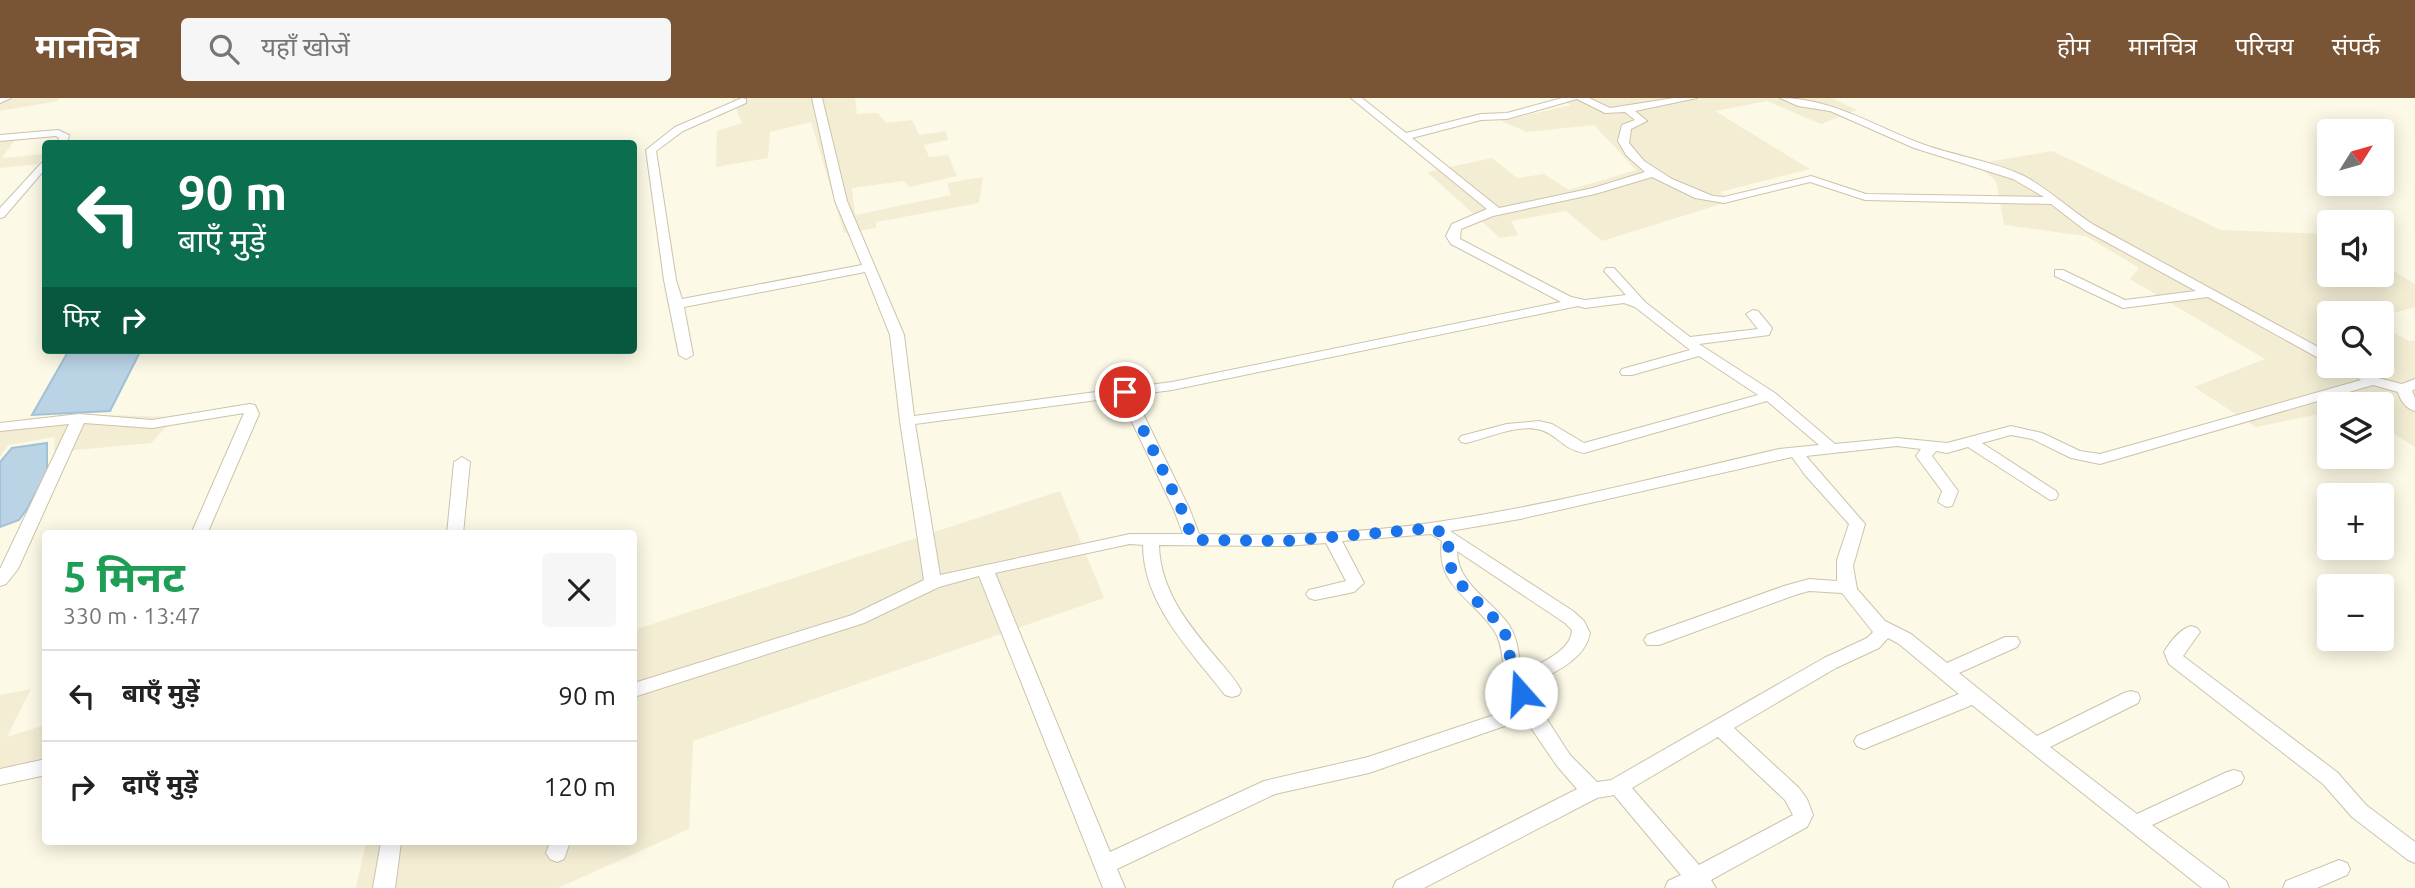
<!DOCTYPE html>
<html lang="hi">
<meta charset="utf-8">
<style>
:root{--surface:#fff;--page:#f6f6f6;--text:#222;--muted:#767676;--line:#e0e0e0;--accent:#795536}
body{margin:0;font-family:Ubuntu,"Noto Sans Devanagari",sans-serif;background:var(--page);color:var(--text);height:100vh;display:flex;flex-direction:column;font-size:26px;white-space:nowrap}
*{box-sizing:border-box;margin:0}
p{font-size:23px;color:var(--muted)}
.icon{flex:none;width:38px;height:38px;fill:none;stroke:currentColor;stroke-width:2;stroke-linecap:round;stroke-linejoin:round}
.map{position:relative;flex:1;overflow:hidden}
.drawer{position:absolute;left:42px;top:432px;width:595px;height:315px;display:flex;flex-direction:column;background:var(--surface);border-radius:7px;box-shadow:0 4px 18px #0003}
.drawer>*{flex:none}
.guide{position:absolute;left:42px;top:42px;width:595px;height:214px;border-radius:7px;box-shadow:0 4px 18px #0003;background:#0b6e4f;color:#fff;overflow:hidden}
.needle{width:46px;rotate:53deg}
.buttons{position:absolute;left:2317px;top:21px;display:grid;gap:14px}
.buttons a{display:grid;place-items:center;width:77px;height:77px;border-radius:7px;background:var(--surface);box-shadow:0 4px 18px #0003;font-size:35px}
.pin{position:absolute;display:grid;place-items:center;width:60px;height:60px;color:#fff;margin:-30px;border:4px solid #fff;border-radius:50%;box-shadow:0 2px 7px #0007}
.me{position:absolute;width:77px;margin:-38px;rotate:341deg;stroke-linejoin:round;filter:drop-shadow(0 0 5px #0008)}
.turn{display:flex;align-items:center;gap:24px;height:147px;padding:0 21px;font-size:32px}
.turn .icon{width:91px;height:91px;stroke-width:2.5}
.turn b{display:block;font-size:49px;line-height:60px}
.then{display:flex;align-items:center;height:66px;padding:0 21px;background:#0003;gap:14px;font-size:26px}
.round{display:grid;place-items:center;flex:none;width:74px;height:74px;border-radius:7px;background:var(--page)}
.overview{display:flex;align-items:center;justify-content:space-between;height:119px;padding:0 21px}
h1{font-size:42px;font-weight:700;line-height:52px;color:#1e9e55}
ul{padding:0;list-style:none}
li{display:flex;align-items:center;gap:21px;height:91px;padding:0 21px;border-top:2px solid var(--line)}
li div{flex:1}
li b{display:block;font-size:26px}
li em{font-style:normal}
header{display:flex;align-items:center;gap:42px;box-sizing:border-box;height:98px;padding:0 35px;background:var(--accent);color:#fff}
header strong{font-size:33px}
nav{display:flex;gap:38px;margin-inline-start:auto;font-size:24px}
.search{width:490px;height:63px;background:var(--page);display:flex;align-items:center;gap:18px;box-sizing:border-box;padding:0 24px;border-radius:7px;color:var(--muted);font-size:26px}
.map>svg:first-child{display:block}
.residential{fill:#f3edd4}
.water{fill:#bad4e5;stroke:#a1c1d7;stroke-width:2}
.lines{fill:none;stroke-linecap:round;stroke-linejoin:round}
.minor-casing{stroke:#cdc3ac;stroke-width:2}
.minor{fill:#fff;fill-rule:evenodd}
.route{stroke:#1a73e8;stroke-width:12;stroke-dasharray:0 21.6}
</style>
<header>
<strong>मानचित्र</strong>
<div class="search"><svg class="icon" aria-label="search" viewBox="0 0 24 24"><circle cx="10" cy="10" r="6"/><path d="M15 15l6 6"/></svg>यहाँ खोजें</div>
<nav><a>होम</a><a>मानचित्र</a><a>परिचय</a><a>संपर्क</a></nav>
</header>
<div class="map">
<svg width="2415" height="790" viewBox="0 0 2415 790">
<rect width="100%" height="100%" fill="#fcf9e6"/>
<!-- residential -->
<path class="residential" d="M 0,0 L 59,0 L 58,3 L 0,13 Z
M 732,0 L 855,0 L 857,16 L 878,15 L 886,25 L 912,22 L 919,37 L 946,33 L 948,42 L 924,47 L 929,59 L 948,57 L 957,78 L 909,89 L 904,83 L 852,90 L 855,117 L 951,97 L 947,85 L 983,79 L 979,105 L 876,124 L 876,130 L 844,135 L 811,24 L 770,34 L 768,60 L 716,69 L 717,33 L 742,25 Z
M 1557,0 L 1831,0 L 1857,12 L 1821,26 L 1767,3 L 1715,13 L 1810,71 L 1720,94 L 1731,103 L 1602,143 L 1566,113 L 1511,123 L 1518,137 L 1500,140 L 1427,74 L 1492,60 L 1517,80 L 1544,76 L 1569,92 L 1636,72 L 1594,27 L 1527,34 L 1501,23 L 1571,7 Z
M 19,36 L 2,60 L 45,56 L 38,66 L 0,70 L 0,38 Z
M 2052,53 L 2221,132 L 2329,136 L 2329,177 L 2382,177 L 2382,166 L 2415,186 L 2415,209 L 2382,218 L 2382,215 L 2329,215 L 2329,268 L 2382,268 L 2382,228 L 2409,243 L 2415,243 L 2415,349 L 2382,328 L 2382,306 L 2329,306 L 2329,314 L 2256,329 L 2194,289 L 2265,261 L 2130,181 L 2139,170 L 2086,138 L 2004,127 L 1996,83 L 1976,66 Z
M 106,317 L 176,319 L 151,345 L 54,354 L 55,339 L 8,347 L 0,359 L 0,326 L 32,320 Z
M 1060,393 L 1104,500 L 693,643 L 689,731 L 558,790 L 356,790 L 366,744 L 634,744 L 634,532 Z
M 31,591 L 7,639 L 45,627 L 45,676 L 0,686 L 0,597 Z"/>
<!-- water -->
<path class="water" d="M 69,252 L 141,252 L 110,313 L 32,317 Z
M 47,345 L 47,374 L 27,411 L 19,422 L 0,429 L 0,364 L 12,350 Z"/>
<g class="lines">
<!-- minor casing -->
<g class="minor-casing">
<path id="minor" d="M 0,0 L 11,0 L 0,5 Z
M 742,0 L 746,1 L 746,5 L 683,33 L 656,53 L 676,182 L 682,201 L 862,167 L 835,103 L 812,0 L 822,0 L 847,103 L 904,237 L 914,318 L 1172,284 L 1561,204 L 1451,146 L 1446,138 L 1452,126 L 1487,111 L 1351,0 L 1362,0 L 1406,35 L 1481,16 L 1507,15 L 1562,0 L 1589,0 L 1610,10 L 1674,0 L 1697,0 L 1635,13 L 1647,23 L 1631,31 L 1629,45 L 1644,63 L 1672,81 L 1713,98 L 1724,99 L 1811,78 L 1866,96 L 2044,99 L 2013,81 L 1914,50 L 1830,13 L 1798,8 L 1780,0 C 1832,0 1874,28 1922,46 C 1955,58 1993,63 2024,78 C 2050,92 2070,112 2094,127 L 2329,255 L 2329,264 L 2324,263 L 2208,199 L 2123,210 L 2055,178 L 2055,172 L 2063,172 L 2125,202 L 2196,193 L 2086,133 L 2051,106 L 1865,102 L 1810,84 L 1724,105 L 1695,100 L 1652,79 L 1595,96 L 1493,118 L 1461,131 L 1460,141 L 1571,199 L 1585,202 L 1626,197 L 1604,173 L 1606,170 L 1614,170 L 1645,204 L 1690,239 L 1758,231 L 1746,216 L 1753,212 L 1758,213 L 1772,230 L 1769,237 L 1699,246 L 1775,295 L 1835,346 L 1897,340 L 1947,345 L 2011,328 L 2042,335 L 2080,353 L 2100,356 L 2361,282 L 2337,268 L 2354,268 L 2378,280 L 2402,286 L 2415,281 L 2415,291 L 2412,293 L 2415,300 L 2415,313 C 2406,311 2400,302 2398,294 L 2373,287 L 2100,366 L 2071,360 L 2032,341 L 2011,337 L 1982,345 L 2056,393 L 2058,397 L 2056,401 L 2050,402 L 1968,349 L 1947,355 L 1936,353 L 1932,358 L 1958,393 L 1952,408 L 1946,409 L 1938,404 L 1942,393 L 1916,358 L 1921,351 L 1897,348 L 1806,358 L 1865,426 L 1853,468 L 1857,491 L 1885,523 L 1911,536 L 1947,565 L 2005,539 L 2017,539 L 2020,544 L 2017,549 L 1959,575 L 2037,638 L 2124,595 L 2131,593 L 2138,595 L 2140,600 L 2138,605 L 2050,649 L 2137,716 L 2227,674 L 2234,672 L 2241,674 L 2244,680 L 2241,686 L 2152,727 L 2226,783 L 2229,790 L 2202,790 L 1972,607 L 1871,648 L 1864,651 L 1857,648 L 1854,643 L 1857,638 L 1959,596 L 1899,546 L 1888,540 L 1879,550 L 1836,570 L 1734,630 L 1799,690 L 1807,701 L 1813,717 L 1807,729 L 1711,782 L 1716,790 L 1665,790 L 1668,783 L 1681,777 L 1614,697 L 1597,700 L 1424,790 L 1393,790 L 1396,783 L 1577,691 L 1557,668 L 1525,621 L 1369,675 L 1275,696 L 1117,771 L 1125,790 L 1103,790 L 979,478 L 939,489 L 864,525 L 634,599 L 634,585 L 852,517 L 924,482 L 900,323 L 890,237 L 865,174 L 684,209 L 693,257 L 686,261 L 679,257 L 664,182 L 646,52 L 675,29 ZM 1577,1 L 1605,15 L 1625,14 L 1635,22 L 1622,27 L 1618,43 L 1626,57 L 1645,74 L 1593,90 L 1499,110 L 1412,40 L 1481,22 L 1507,21 ZM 1624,205 L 1635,209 L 1690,252 L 1622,271 L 1620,274 L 1622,277 L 1632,277 L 1699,258 L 1758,297 L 1584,345 L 1552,326 L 1539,323 L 1507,326 L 1461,338 L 1459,341 L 1461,344 L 1466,345 C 1488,340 1519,325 1541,332 C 1558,337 1562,351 1584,355 L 1767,303 L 1819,347 L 1779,351 C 1666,377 1552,407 1437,424 C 1358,436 1278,438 1199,436 L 1190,412 L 1134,297 L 1172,292 L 1578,208 L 1585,210 ZM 1120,299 L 1174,412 L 1183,436 L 1130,436 L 940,477 L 915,326 ZM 1792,359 L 1805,377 L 1849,426 L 1837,462 L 1837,483 L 1809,481 L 1784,488 L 1647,537 L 1644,542 L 1647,547 L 1659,547 L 1795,497 L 1809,493 L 1842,495 L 1873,534 L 1867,540 L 1824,560 L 1611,682 L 1597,684 L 1570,657 L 1530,595 L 1533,586 C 1554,574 1585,562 1590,535 L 1584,523 L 1573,513 L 1450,433 L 1520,421 ZM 1431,436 L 1442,443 C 1435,489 1474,500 1495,534 C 1506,552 1499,573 1513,591 L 1512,595 L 1518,609 L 1368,659 L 1264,683 L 1110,754 L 995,475 L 1130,446 L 1143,447 C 1143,506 1191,553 1225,597 L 1232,599 L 1239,597 L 1241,592 C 1234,579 1223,568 1214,557 C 1187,525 1160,491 1159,447 L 1285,448 L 1326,445 L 1346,483 L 1309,492 L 1306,496 L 1309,500 L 1315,502 L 1354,494 L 1364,485 L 1342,443 ZM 1457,453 L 1565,525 L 1572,532 C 1571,554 1539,565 1522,575 C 1518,559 1519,542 1509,527 C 1492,502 1457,486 1457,453 ZM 1718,639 L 1785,702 L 1793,717 L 1699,767 L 1632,690 Z
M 58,32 L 69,37 L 67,46 L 57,46 L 59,40 L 56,38 L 0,43 L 0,37 Z
M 46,60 L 46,70 L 4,119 L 0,120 L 0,110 Z
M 250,306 L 255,307 L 259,316 L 207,436 L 191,436 L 244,315 L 152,330 L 84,325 L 18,471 L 6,486 L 0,488 L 0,471 L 69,326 L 0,333 L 0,325 L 79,316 L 152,322 Z
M 462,359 L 470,364 L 463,436 L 447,436 L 454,364 Z
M 2191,528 L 2197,530 L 2200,534 L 2183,558 L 2337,674 L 2366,707 L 2415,744 L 2415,765 L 2408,762 L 2352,719 L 2323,686 L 2169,566 L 2164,554 C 2170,544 2180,531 2191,528 Z
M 46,661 L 46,677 L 0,687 L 0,671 Z
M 381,744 L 401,744 L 395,790 L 373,790 Z
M 550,744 L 570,744 L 564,761 L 557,764 L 550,761 L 546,755 Z
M 2339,762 L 2347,765 L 2350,771 L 2347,777 L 2317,790 L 2283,790 L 2286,783 Z"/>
</g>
<!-- minor -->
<use href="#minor" class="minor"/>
</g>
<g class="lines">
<!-- route -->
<path class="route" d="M 1125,294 L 1182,412 L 1193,442 L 1285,443 L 1434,430 L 1450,441 C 1438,483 1486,504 1503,532 C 1514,551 1505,572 1521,589 L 1521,595"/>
</g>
</svg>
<div class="buttons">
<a><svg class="needle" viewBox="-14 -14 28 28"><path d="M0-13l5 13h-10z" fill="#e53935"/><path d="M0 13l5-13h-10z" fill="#767676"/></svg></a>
<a><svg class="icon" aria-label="sound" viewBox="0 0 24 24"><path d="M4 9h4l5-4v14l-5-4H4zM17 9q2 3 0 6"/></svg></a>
<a><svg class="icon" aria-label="search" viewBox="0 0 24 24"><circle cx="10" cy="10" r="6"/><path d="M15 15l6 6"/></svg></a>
<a><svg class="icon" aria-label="layers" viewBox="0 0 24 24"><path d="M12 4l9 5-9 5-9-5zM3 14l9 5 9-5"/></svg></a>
<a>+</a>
<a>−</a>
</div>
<div class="pin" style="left:1125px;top:294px;background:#d93025"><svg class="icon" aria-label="arrive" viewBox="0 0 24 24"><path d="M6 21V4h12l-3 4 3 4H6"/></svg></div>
<svg class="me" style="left:1521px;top:595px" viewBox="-20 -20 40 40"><circle r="19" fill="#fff"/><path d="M0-13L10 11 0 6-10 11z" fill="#1a73e8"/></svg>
<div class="guide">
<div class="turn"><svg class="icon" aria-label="left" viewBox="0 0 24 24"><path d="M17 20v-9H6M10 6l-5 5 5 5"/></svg><div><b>90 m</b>बाएँ मुड़ें</div></div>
<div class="then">फिर<svg class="icon" aria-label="right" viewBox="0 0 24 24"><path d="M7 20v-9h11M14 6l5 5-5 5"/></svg></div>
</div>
<section class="drawer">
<div class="overview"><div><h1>5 मिनट</h1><p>330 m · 13:47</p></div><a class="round"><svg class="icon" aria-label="close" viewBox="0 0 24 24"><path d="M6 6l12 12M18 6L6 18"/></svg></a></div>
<ul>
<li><svg class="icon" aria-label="left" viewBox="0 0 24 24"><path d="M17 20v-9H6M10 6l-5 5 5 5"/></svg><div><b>बाएँ मुड़ें</b></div><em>90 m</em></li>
<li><svg class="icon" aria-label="right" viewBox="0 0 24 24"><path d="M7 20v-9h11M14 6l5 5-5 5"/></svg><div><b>दाएँ मुड़ें</b></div><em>120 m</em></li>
</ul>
</section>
</div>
